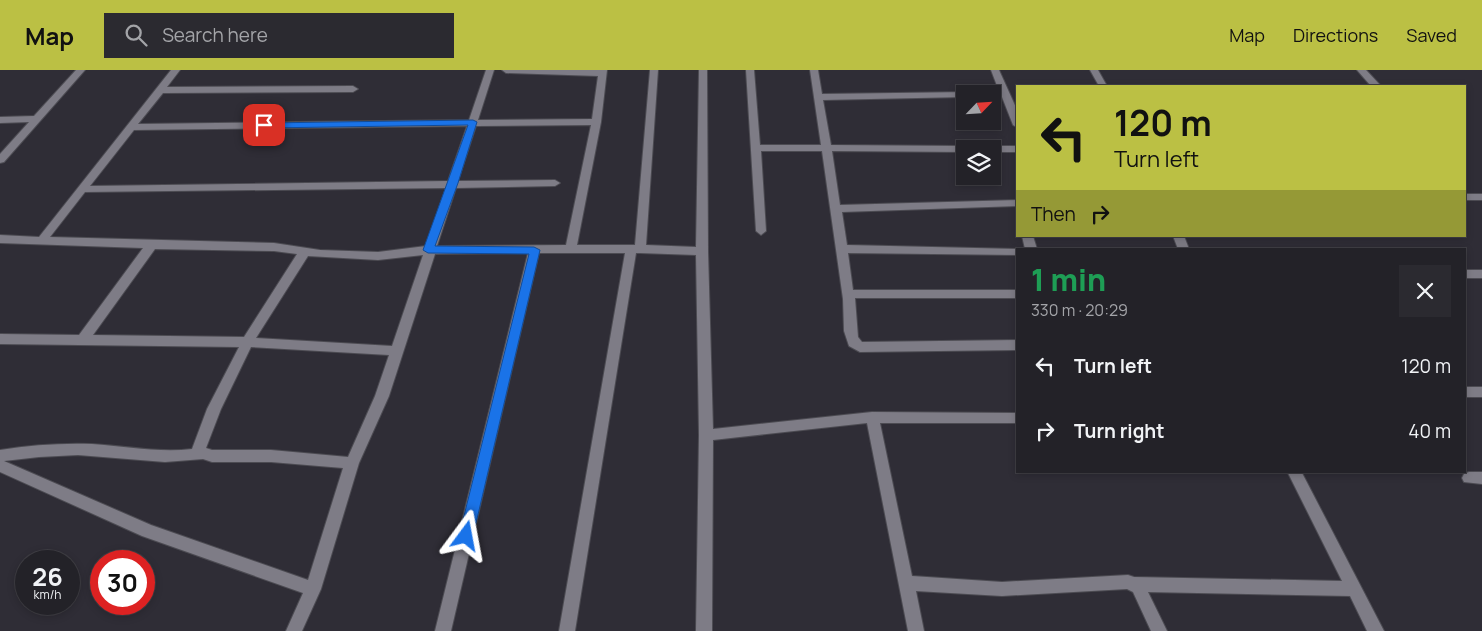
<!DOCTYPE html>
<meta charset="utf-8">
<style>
:root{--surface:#232228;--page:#2b2a30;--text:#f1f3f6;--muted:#a3a4a8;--line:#403f45;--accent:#bbc044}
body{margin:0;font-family:Manrope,sans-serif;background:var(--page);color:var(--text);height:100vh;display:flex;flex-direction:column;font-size:19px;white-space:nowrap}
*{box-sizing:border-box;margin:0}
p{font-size:16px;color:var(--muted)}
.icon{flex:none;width:28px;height:28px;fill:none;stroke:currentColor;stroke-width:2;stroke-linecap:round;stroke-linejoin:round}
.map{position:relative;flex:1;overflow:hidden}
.sheet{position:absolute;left:1016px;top:178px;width:450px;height:225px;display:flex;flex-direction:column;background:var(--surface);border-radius:0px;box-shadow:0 2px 8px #0003,0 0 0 1px var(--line)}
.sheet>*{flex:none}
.banner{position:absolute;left:1016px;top:15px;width:450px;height:152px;border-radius:0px;box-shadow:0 2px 8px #0003,0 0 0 1px var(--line);background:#bbc044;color:#111;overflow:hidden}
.needle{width:32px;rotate:65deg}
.tools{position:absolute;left:956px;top:15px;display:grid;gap:10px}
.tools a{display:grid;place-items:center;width:45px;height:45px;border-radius:0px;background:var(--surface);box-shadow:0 2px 8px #0003,0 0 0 1px var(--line);font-size:25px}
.speed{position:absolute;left:15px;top:480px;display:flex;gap:10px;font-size:25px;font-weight:700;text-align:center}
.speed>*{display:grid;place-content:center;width:65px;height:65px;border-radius:50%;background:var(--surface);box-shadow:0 2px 8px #0003,0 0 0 1px var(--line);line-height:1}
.speed small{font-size:12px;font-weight:400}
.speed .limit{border:8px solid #d22;background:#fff;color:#111}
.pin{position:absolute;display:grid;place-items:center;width:42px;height:42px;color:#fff;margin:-21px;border-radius:10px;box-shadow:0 2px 8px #0006}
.me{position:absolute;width:55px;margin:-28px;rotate:13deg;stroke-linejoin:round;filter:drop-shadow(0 0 4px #0008)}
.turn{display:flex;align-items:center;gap:18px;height:105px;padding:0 15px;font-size:22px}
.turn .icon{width:65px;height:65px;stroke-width:2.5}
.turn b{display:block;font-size:35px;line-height:42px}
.then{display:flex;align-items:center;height:48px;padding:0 15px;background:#0003;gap:10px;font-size:19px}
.round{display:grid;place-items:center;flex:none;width:52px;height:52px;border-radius:0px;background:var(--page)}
.overview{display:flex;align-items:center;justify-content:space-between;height:85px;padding:0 15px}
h1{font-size:30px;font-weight:800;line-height:38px;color:#1e9e55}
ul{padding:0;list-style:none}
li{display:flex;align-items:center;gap:15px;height:65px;padding:0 15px}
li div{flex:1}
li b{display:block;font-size:19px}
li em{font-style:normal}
header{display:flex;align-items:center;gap:30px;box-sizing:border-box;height:70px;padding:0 25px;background:var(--accent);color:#111}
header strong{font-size:24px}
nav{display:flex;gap:28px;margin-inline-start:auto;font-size:18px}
.search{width:350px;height:45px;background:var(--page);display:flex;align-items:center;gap:12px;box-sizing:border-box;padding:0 18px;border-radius:0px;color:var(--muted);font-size:19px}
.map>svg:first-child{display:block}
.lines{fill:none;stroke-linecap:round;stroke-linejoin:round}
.minor-casing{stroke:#4c4b52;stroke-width:2}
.minor{fill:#7e7c86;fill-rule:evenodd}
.route{fill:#1a73e8;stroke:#114b97}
</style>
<header>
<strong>Map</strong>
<div class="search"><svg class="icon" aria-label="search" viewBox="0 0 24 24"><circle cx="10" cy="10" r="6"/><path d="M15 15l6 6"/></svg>Search here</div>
<nav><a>Map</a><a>Directions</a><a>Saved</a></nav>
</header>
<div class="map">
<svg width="1482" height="561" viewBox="0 0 1482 561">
<rect width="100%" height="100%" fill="#2f2d36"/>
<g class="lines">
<!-- minor casing -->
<g class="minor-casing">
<path id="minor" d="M 76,0 L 85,0 L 4,92 L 0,93 L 0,84 L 29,52 L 0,53 L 0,47 L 34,46 Z
M 171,0 L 180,0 L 167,17 L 353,16 L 358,19 L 353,22 L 163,23 L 138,54 L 469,50 L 486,0 L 494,0 L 478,50 L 592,49 L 598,6 L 506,3 L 502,0 L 607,0 L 601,52 L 577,175 L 635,175 L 650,0 L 658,0 L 646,175 L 696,177 L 699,0 L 707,0 L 708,181 L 713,359 L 872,342 L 1018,343 L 1018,353 L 880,353 L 912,506 L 1002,512 L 1128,505 L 1134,507 L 1342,511 L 1287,401 L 1301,401 L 1384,561 L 1367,561 L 1350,526 L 1148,522 L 1167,561 L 1151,561 L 1133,522 L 1127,519 L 1002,526 L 916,521 L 924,561 L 908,561 L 867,353 L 713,370 L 712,561 L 696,561 L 699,365 L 696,185 L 640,183 L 636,183 L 575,561 L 559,561 L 625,183 L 539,183 L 451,561 L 435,561 L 528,183 L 435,184 L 389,326 L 359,393 L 321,519 L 302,561 L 286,561 L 303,523 L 142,466 L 0,402 L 0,380 C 31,375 61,373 92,374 C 125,376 159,383 192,379 L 207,339 L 239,277 L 0,274 L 0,264 L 79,265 L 143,178 L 0,173 L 0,165 L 39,167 ZM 591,55 L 566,175 L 437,176 L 456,118 L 555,116 L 560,113 L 555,110 L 458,111 L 476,56 ZM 467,56 L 448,111 L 90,116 L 134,60 ZM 446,118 L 426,176 L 378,182 L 320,180 L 274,173 L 50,167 L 85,122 ZM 155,179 L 274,181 L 297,184 L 244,267 L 93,265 ZM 423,185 L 392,276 L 256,268 L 308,186 L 378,190 ZM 251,277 L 389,285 L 375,326 L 348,387 L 271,380 L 212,380 L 206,378 L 221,339 ZM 78,385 L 165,392 L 203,389 L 212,392 L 271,392 L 343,398 L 308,510 L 151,455 L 4,391 L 39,387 Z
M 746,0 L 754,0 L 760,75 L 821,75 L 810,0 L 818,0 L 822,24 L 968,22 L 969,24 L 965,24 L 965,27 L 823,30 L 831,75 L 965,76 L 970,79 L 965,79 L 965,82 L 832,81 L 840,135 L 1018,130 L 1018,136 L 842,142 L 847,175 L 1022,179 L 1018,179 L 1018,185 L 848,183 L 853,220 L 1018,220 L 1018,228 L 855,228 L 858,267 L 862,272 L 1018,270 L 1018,280 L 860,282 L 849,276 L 844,261 L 843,229 L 822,81 L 761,81 L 766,161 L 761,165 L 756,161 Z
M 991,0 L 999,0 L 1018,42 L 1018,58 L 1013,55 L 1002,27 L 992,27 L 992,24 L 986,24 L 990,21 L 999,21 Z
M 1090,0 L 1098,0 L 1107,16 L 1099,16 Z
M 1357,0 L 1366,0 L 1381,16 L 1371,16 Z
M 992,76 L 1018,76 L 1018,82 L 992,82 L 992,79 L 987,79 Z
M 1465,124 L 1482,124 L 1482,130 L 1465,130 Z
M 1022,166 L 1033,166 L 1037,179 L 1025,179 Z
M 1173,166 L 1184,166 L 1189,179 L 1178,179 Z
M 1465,200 L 1482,200 L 1482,208 L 1465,208 Z
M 1465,317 L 1482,317 L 1482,327 L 1465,327 Z
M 1469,402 L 1482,402 L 1482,414 L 1464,412 L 1462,408 L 1464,404 Z"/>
</g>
<!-- minor -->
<use href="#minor" class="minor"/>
</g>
<!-- route -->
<path class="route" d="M 473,50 L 477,52 L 458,113 L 435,176 L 534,177 L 540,180 L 473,466 L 471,470 L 466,472 L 461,470 L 459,466 L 529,184 L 428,183 L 423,180 L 468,55 L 264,58 L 260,55 L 264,53 Z"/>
</svg>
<div class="tools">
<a><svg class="needle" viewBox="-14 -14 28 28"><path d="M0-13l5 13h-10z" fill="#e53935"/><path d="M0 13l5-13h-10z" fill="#a3a4a8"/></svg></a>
<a><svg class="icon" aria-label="layers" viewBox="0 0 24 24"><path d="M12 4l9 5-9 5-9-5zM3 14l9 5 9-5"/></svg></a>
</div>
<div class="speed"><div>26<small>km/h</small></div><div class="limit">30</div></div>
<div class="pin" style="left:264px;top:55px;background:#d93025"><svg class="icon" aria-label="arrive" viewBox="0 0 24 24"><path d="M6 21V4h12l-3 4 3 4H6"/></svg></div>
<svg class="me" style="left:466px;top:466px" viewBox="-20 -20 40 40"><path d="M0-17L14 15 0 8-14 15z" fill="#1a73e8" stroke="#fff" stroke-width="4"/></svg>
<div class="banner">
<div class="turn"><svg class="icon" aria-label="left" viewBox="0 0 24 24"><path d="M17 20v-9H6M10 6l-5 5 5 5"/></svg><div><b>120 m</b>Turn left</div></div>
<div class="then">Then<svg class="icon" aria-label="right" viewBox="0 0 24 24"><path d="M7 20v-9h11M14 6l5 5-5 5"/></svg></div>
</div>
<section class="sheet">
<div class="overview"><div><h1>1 min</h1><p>330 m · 20:29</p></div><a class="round"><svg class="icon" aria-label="close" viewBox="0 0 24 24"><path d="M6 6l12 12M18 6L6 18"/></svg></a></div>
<ul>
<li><svg class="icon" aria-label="left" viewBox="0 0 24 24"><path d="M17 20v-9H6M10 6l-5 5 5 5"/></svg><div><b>Turn left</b></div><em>120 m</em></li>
<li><svg class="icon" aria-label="right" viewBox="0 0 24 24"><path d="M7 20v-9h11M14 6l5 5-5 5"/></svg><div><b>Turn right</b></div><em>40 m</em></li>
</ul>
</section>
</div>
